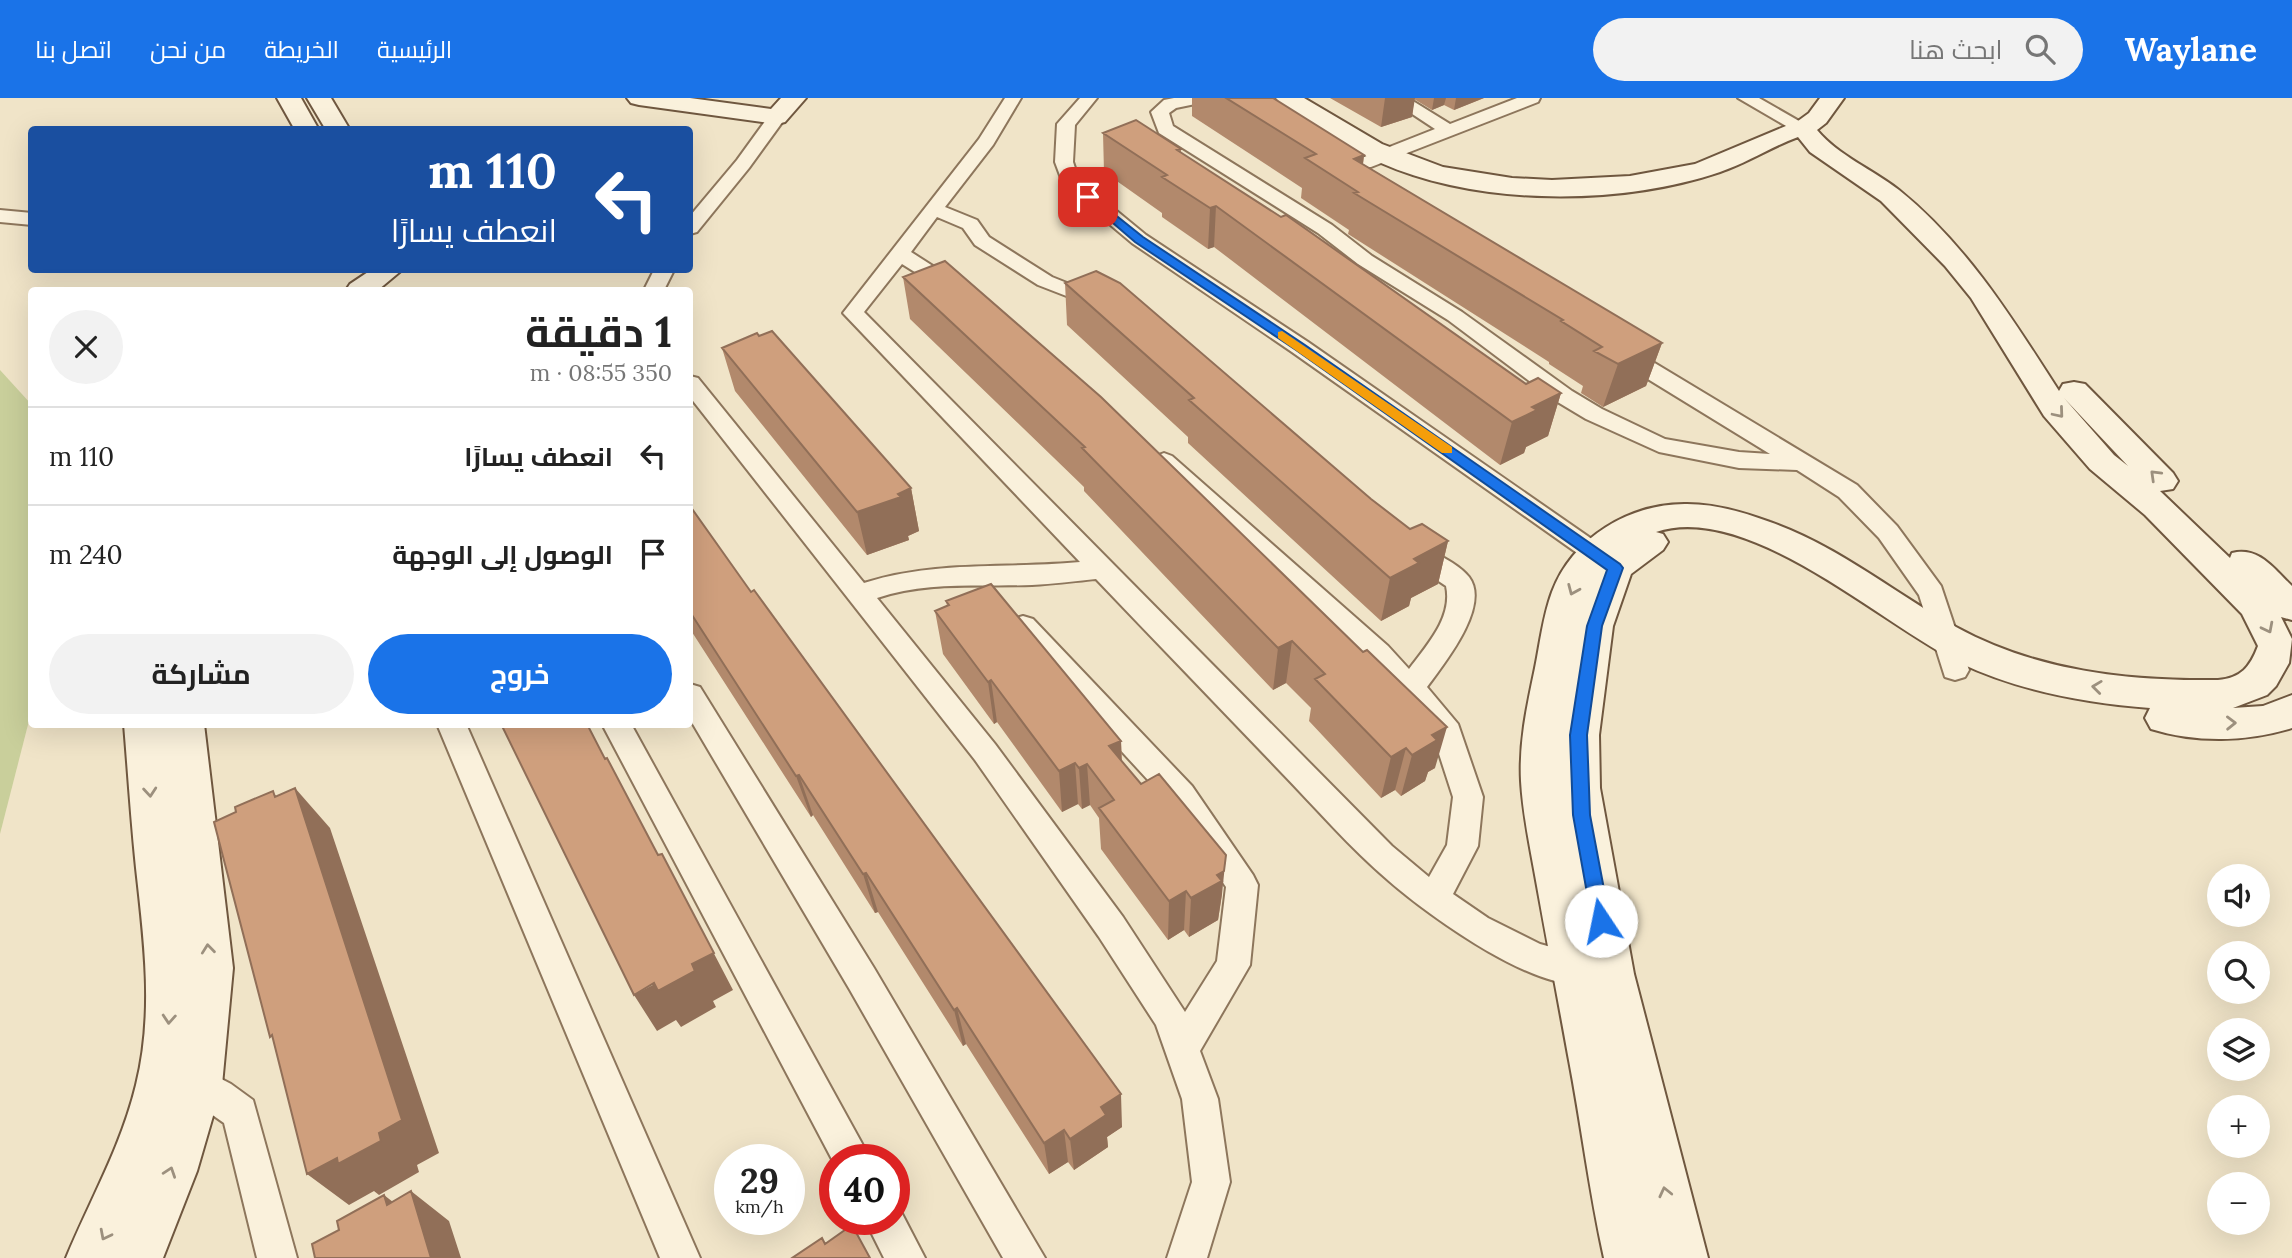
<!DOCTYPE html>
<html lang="ar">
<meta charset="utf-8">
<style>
:root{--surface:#fff;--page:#f2f2f2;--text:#222;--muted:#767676;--line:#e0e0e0;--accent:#1a73e8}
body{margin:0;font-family:Lora,Cairo,serif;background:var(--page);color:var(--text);direction:rtl;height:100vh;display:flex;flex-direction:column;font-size:26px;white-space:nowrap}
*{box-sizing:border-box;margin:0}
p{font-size:23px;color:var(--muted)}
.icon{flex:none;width:38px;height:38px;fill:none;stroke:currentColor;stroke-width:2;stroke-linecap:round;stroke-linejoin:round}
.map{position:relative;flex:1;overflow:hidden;direction:ltr}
.drawer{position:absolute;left:28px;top:189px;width:665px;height:441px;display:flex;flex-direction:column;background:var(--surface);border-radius:7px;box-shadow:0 7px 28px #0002;direction:rtl}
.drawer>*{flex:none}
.hud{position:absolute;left:28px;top:28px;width:665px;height:147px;border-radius:7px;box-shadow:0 7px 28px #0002;direction:rtl;background:#1a4fa0;color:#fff;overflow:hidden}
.buttons{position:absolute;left:2207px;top:766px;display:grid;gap:14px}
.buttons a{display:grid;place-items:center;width:63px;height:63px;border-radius:50%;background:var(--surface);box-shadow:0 7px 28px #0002;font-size:35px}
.speed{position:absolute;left:714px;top:1046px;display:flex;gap:14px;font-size:35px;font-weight:700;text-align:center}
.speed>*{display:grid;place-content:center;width:91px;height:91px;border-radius:50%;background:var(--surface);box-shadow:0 7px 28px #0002;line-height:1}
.speed small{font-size:18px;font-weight:400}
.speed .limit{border:10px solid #d22;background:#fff;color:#111}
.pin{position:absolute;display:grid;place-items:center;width:60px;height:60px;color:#fff;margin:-30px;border-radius:14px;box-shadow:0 4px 10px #0006}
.me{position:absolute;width:77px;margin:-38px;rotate:349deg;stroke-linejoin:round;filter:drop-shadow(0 0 5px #0008)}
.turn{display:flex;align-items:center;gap:24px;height:147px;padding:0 21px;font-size:32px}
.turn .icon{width:91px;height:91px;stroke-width:2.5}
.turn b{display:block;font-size:49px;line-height:60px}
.round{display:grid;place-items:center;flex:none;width:74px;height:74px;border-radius:37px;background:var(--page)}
.summary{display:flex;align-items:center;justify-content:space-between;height:119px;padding:0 21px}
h1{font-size:42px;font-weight:700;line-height:52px}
.action{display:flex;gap:14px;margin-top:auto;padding:14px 21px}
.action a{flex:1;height:80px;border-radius:42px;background:var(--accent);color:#fff;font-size:28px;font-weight:700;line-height:80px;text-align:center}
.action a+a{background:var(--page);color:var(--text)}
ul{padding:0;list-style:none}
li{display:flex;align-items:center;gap:21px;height:98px;padding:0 21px;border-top:2px solid var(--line)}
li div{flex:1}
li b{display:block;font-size:26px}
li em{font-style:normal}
header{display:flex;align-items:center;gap:42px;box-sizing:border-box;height:98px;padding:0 35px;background:var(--accent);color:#fff}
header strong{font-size:33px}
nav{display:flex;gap:38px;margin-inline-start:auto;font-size:24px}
.search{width:490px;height:63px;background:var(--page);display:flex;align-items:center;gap:18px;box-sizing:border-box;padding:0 24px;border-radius:38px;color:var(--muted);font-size:26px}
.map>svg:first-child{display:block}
.green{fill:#c9cf9b}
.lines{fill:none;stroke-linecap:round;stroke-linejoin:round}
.street-casing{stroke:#8d765c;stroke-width:4}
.secondary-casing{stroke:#6f573f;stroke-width:4}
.street{fill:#faf1dc;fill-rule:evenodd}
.secondary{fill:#faf1dc;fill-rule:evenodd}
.wall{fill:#b2896c}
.shaded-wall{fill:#916f58}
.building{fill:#cf9f7d;stroke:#916f58;stroke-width:2}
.oneway{stroke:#9c907e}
.route{fill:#1a73e8;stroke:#114b97;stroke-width:2}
.slow{fill:#f59e0b}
</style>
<header>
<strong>Waylane</strong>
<div class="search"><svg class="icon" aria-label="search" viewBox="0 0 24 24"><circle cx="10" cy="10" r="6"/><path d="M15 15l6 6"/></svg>ابحث هنا</div>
<nav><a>الرئيسية</a><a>الخريطة</a><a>من نحن</a><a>اتصل بنا</a></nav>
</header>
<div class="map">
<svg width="2292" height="1160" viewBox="0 0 2292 1160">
<rect width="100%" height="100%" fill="#f0e4c8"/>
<!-- green -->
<path class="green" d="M 0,272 L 31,306 L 31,615 L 0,736 Z"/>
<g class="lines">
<!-- street casing -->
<g class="street-casing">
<path id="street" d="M 1005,0 L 1021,0 L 993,47 L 945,109 L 977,122 L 989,139 L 1052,179 L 1107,201 L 1110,205 L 1107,209 L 1100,211 L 1038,187 L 975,147 L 963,130 L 937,119 L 911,154 L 964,188 L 967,192 L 964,196 L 950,196 L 902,166 L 864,214 L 1392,748 L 1429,779 L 1447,747 L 1453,699 L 1431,631 L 1368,562 L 1152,363 L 1156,358 L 1164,355 L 1172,358 L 1388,548 L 1409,571 C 1427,547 1453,519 1446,488 L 1401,458 L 1397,452 L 1401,446 L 1410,443 L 1419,446 C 1434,455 1458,465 1469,479 C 1491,508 1444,566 1427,589 L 1458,626 L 1483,699 L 1478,748 L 1453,796 L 1488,820 L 1540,846 L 1599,862 L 1604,873 L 1599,884 C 1546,904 1428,817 1389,783 C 1350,750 1316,710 1280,673 C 1219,609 1157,545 1096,481 C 1075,483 1053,486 1032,487 C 979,489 928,483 877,500 L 995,646 L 1123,819 L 1185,914 L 1217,863 L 1226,789 L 1170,706 L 1013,535 L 1010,528 L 1013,521 L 1023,518 L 1033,521 L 1192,688 L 1253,777 L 1258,787 L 1250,867 L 1200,953 L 1218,1001 L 1230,1084 L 1207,1160 L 1167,1160 L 1192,1084 L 1182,1001 L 1156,927 L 1099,839 L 975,662 L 690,299 L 690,278 L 698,280 L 864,485 C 935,462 1007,471 1080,464 L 843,215 L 979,41 Z
M 1080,0 L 1097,0 L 1075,27 L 1073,64 L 1079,82 L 1146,137 L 1308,244 L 1622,462 L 1626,468 L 1622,474 L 1613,477 L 1604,474 L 1292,254 L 1132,145 L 1064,88 L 1055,64 L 1057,26 Z
M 1174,0 L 1207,0 L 1205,4 L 1176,10 L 1169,15 L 1173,28 L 1332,127 L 1372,158 L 1462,214 L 1572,293 L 1602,311 L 1665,341 L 1739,354 L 1770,356 L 1612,259 L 1609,254 L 1612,249 L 1628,249 L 1857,387 L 1897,428 L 1941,488 L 1969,572 L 1965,579 L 1955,582 L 1945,579 L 1919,497 L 1879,440 L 1839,399 L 1797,372 L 1739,370 L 1659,354 L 1586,321 L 1556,303 L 1448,222 L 1358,166 L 1318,135 L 1159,35 L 1151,14 L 1164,2 Z
M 1388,0 L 1408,0 L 1450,26 L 1517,0 L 1540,0 L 1538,4 L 1371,69 L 1359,69 L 1356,65 L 1359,61 L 1435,31 Z
M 1738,0 L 1759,0 L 1813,31 L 1804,36 L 1798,35 Z
M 777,14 L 786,19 L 749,70 L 697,134 L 690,136 L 690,118 L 737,62 L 771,15 Z
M 0,112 L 32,115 L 32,127 L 0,124 Z
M 654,172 L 674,172 L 664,192 L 644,192 Z
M 690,586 L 700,589 L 874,870 L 1045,1160 L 1003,1160 L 850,892 L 690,621 Z
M 437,626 L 466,626 L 700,1160 L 660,1160 Z
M 602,626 L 631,626 L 871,1062 L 835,1062 L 835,1067 Z
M 185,970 L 197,970 L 210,975 L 231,986 L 253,1002 L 297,1160 L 257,1160 L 224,1025 L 194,1004 L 172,999 L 167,987 L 172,975 Z
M 894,1107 L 898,1108 L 925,1160 L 884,1160 L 865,1122 L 894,1122 Z"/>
</g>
<!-- secondary casing -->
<g class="secondary-casing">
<path id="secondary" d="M 277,0 L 301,0 L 319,32 L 295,32 Z
M 307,0 L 331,0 L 350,32 L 326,32 Z
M 627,0 L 690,0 L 771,11 L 781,0 L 806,0 L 785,24 L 777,26 L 639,7 L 631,5 Z
M 1276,0 L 1304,0 L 1382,46 L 1443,69 L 1512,80 L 1552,82 L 1630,78 L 1695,66 L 1798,23 L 1809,15 L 1820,0 L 1844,0 L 1826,25 L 1817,32 C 1839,58 1872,71 1899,92 C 1967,147 2012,220 2059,293 L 2063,286 L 2074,284 L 2085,286 L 2173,375 L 2178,383 L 2173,391 L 2160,393 L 2230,460 L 2232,455 C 2259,448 2274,471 2292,488 L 2292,522 L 2281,519 L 2292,541 L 2289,565 L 2276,588 L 2267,597 L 2233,610 L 2263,608 L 2292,597 L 2292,630 C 2247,644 2196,645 2151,631 L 2145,620 L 2150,610 C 2086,605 2019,593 1960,565 C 1881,526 1748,403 1656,434 L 1663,436 L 1668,444 L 1663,452 L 1631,476 L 1613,528 L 1599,637 L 1600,690 L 1634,876 L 1708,1160 L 1604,1160 C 1589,1093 1581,1024 1568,957 C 1558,901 1547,845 1537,788 C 1531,753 1523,719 1521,683 C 1519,644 1527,608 1535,570 C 1540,545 1543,518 1552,494 C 1572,440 1630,405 1687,406 C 1715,406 1743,414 1770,424 C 1837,447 1894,495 1956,529 C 2036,573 2127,583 2218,582 C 2241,580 2250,569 2258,548 L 2242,516 L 2145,417 L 2090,371 L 2044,318 L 1971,200 L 1945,168 L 1881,103 L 1810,54 L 1798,39 C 1771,49 1747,65 1720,74 C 1619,108 1479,108 1381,65 C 1345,49 1313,25 1280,5 ZM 2064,300 L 2128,368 L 2114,357 Z
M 371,172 L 402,172 L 378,192 L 346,192 L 350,186 Z
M 124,626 L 164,626 L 165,639 L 164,626 L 204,626 L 233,870 L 222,987 L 197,1073 L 163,1160 L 66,1160 C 90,1102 121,1049 136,987 C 154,915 144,843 136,770 C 131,722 128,674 124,626 Z"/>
</g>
<!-- street -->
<use href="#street" class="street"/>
<!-- secondary -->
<use href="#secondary" class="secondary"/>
</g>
<!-- wall -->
<path class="wall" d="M 1192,0 L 1273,0 L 1364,57 L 1363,66 L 1662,245 L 1646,288 L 1603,309 L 1581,295 L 1583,288 L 1549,266 L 1549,264 L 1348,136 L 1349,132 L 1301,100 L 1302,90 L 1192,18 Z
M 1330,0 L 1484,0 L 1454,12 L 1444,7 L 1432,12 L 1414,1 L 1412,19 L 1381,29 Z
M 1103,35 L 1181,51 L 1181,55 L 1526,286 L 1561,295 L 1548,338 L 1526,349 L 1524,355 L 1500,367 L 1214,149 L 1208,151 L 1162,119 L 1162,115 L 1104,74 Z
M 903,179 L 1435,670 L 1428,674 L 1425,683 L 1401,698 L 1395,692 L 1381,700 L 1309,623 L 1311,610 L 1286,585 L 1273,592 L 1084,393 L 1084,389 L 910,221 Z
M 1065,185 L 1371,401 L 1410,431 L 1448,443 L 1438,486 L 1411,500 L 1409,508 L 1381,523 L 1188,345 L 1188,339 L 1067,227 Z
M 722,250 L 911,390 L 919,433 L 908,438 L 909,442 L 867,457 L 735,293 Z
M 690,408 L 1122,1029 L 1107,1039 L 1108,1049 L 1074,1072 L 1068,1064 L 1049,1076 L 966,946 L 963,948 L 878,814 L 875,815 L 813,717 L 811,719 L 690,531 Z
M 946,503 L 1121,643 L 1122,663 L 1222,796 L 1218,822 L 1189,839 L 1184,832 L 1168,842 L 1101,751 L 1099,720 L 1090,707 L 1082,711 L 1078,706 L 1062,714 L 997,624 L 994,626 L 943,556 L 935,513 L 947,508 Z"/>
<!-- shaded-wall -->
<path class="shaded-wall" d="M 1385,0 L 1415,0 L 1412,19 L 1381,29 Z
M 1434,0 L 1446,0 L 1444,7 L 1432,12 Z
M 1456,0 L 1484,0 L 1454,12 Z
M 1364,57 L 1359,98 L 1354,61 Z
M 1216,108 L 1214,149 L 1208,151 L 1210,110 Z
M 1662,245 L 1646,288 L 1603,309 L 1618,266 Z
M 1561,295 L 1548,338 L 1526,349 L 1524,355 L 1500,367 L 1512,324 L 1532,309 Z
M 911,390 L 919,433 L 908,438 L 909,442 L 867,457 L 857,414 Z
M 1448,443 L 1438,486 L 1411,500 L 1409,508 L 1381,523 L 1390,480 L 1414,461 Z
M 1292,543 L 1286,585 L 1273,592 L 1278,550 Z
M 991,582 L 997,624 L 994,626 L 988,584 Z
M 1447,629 L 1435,670 L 1428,674 L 1425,683 L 1401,698 L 1412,657 L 1432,637 Z
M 1121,643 L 1122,684 L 1109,648 Z
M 1406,650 L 1395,692 L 1381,700 L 1391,659 Z
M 1075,665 L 1078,706 L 1062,714 L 1059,673 Z
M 1087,666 L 1090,707 L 1082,711 L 1079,670 Z
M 799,677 L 813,717 L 811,719 L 796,678 Z
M 295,690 L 330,730 L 439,1055 L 417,1067 L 419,1074 L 379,1097 L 374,1093 L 349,1107 L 307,1076 Z
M 662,756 L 733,892 L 713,903 L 716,909 L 681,929 L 676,922 L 657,933 L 634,897 L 692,866 Z
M 1226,757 L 1222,796 L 1218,822 L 1189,839 L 1191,800 L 1217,777 Z
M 866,775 L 878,814 L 875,815 L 863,776 Z
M 1186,793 L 1184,832 L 1168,842 L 1169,803 Z
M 957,910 L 966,946 L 963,948 L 954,912 Z
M 1121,996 L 1122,1029 L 1107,1039 L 1108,1049 L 1074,1072 L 1070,1041 L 1101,1009 Z
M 1064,1032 L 1068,1064 L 1049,1076 L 1044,1045 Z
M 411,1093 L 449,1123 L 461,1160 L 431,1160 L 387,1107 L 384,1097 L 421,1126 Z"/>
<!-- building -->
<path class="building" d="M 1226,0 L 1273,0 L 1364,57 L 1354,61 L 1662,245 L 1618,266 L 1594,253 L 1602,249 L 1561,223 L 1563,222 L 1354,95 L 1358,94 L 1305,60 L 1316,56 Z
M 1136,22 L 1181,51 L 1177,52 L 1281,119 L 1286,117 L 1526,286 L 1538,280 L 1561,295 L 1532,309 L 1537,312 L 1512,324 L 1216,108 L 1210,110 L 1162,79 L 1167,77 L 1103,35 Z
M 945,163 L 1101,299 L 1363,554 L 1367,552 L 1447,629 L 1432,637 L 1437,642 L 1412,657 L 1406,650 L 1391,659 L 1315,581 L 1325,576 L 1292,543 L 1278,550 L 1082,350 L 1085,349 L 903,179 Z
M 1096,173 L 1120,185 L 1371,401 L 1410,431 L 1422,426 L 1448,443 L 1414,461 L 1419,465 L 1390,480 L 1189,302 L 1194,300 L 1065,185 Z
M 772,233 L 911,390 L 898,396 L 901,399 L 857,414 L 722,250 L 757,235 L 759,238 Z
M 690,408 L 751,494 L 754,492 L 1121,996 L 1101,1009 L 1106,1017 L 1070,1041 L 1064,1032 L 1044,1045 L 957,910 L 954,912 L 866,775 L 863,776 L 799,677 L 796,678 L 690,514 Z
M 991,486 L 1121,643 L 1109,648 L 1141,686 L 1159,676 L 1226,757 L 1224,773 L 1217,777 L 1222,783 L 1191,800 L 1186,793 L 1169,803 L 1099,710 L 1114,702 L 1087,666 L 1079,670 L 1075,665 L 1059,673 L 991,582 L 988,584 L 935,513 L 949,507 L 946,503 Z
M 501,626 L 587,626 L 605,661 L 607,660 L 658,757 L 662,756 L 714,855 L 692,866 L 695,873 L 658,893 L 654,885 L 634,897 Z
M 295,690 L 402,1022 L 379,1035 L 381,1043 L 338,1066 L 337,1060 L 307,1076 L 272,937 L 270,939 L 214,724 L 236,714 L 235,709 L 273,693 L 275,699 Z
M 411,1093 L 431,1160 L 315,1160 L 312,1146 L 339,1132 L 337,1123 L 384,1097 L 387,1107 Z
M 852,1127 L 870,1160 L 792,1160 L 822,1140 L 825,1146 Z"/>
<!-- one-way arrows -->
<defs><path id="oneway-chevron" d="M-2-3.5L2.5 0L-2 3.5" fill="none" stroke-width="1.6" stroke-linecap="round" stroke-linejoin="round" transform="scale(1.75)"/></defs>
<g class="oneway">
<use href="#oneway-chevron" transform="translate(2059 315) rotate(50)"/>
<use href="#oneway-chevron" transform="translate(2155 377) rotate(-136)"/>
<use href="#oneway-chevron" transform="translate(1573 492) rotate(113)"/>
<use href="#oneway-chevron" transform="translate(2268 530) rotate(63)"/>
<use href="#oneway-chevron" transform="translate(2097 589) rotate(-173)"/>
<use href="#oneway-chevron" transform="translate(2231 625) rotate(-1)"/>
<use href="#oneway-chevron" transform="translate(150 694) rotate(85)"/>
<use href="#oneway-chevron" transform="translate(208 851) rotate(-96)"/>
<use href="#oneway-chevron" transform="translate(169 921) rotate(94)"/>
<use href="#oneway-chevron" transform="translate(170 1074) rotate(-71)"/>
<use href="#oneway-chevron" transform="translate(1665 1094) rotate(-103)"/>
<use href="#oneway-chevron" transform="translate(105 1137) rotate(117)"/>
</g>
<!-- route -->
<path class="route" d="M 1088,95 L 1143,139 L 1305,247 L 1620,466 L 1623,470 L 1602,528 L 1587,637 L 1590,717 L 1610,823 L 1608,829 L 1601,831 L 1595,829 L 1592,823 L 1573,717 L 1570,637 L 1587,528 L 1607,472 L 1296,252 L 1135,144 L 1085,101 L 1085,96 Z"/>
<!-- slow -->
<path class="slow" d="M 1282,233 L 1452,349 L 1452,355 L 1442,355 L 1278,240 L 1278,234 Z"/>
</svg>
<div class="buttons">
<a><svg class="icon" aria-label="sound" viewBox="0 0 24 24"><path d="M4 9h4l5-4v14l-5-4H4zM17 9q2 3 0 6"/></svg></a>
<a><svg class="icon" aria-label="search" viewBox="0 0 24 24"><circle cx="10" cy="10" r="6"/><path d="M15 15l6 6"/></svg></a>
<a><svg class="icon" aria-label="layers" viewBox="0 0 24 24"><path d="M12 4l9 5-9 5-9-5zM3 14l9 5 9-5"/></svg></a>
<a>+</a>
<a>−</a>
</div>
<div class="speed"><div>29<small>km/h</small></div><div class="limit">40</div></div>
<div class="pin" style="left:1088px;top:99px;background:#d93025"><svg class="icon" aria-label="arrive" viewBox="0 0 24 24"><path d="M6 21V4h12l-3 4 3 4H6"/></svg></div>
<svg class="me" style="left:1601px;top:823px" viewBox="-20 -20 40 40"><circle r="19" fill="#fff"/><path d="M0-13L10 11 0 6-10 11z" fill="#1a73e8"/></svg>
<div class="hud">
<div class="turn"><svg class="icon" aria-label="left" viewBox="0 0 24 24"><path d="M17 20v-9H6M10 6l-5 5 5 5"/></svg><div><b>110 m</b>انعطف يسارًا</div></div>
</div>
<section class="drawer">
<div class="summary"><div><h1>1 دقيقة</h1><p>350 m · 08:55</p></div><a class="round"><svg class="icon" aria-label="close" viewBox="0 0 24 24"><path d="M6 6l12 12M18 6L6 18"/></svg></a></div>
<ul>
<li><svg class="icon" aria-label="left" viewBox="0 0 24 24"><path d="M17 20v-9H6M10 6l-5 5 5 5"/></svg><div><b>انعطف يسارًا</b></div><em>110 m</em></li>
<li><svg class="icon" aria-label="arrive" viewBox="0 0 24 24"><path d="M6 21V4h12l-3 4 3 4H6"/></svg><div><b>الوصول إلى الوجهة</b></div><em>240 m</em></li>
</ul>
<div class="action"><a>خروج</a><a>مشاركة</a></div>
</section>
</div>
